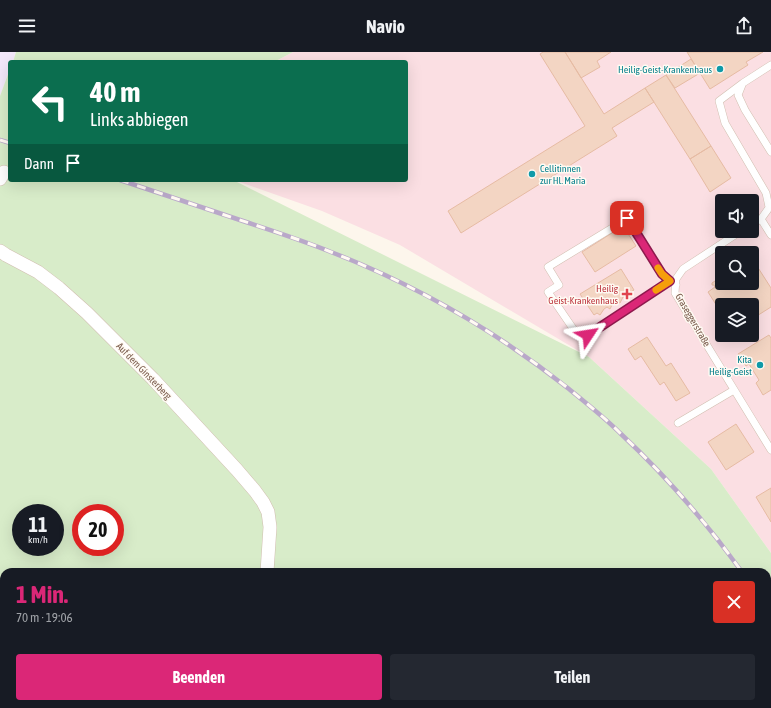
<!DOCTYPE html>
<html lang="de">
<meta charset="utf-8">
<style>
:root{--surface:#171b24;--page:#242831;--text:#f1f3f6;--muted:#9ea1a6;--accent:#db2777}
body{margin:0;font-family:"Asap Condensed",sans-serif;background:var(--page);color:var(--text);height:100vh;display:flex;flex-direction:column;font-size:15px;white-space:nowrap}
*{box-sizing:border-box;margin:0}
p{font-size:13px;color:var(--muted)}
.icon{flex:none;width:22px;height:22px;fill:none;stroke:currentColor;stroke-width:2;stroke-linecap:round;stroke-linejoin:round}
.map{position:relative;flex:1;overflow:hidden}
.details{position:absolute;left:0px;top:516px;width:771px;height:140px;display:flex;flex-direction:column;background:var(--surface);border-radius:12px 12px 0 0;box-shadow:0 4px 16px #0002}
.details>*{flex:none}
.top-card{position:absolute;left:8px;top:8px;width:400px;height:122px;border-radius:4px;box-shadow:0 4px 16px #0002;background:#0b6e4f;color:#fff;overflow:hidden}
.tools{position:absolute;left:715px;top:142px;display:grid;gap:8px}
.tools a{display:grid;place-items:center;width:44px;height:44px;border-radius:4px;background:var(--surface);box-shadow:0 4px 16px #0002;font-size:20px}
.speed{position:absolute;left:12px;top:452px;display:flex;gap:8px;font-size:20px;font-weight:700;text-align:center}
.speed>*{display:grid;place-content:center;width:52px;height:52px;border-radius:50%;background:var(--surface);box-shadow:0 4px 16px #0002;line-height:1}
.speed small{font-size:10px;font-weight:400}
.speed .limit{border:6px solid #d22;background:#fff;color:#111}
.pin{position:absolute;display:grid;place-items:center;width:34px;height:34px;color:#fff;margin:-17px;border-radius:8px;box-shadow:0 2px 6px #0006}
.me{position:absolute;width:44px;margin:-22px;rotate:57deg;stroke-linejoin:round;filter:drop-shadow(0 0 3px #0008)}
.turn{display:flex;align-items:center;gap:14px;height:84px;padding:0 16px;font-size:18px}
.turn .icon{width:52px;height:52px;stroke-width:2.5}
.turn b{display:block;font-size:28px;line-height:34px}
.then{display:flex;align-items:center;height:38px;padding:0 16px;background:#0003;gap:8px;font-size:15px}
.round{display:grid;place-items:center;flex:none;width:42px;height:42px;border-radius:4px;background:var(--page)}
.head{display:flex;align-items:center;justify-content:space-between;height:68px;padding:0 16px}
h1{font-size:24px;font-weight:700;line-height:30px;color:var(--accent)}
.action{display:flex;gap:8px;margin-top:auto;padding:8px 16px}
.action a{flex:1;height:46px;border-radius:4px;background:var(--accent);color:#fff;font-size:16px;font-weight:700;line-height:46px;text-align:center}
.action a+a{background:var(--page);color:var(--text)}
header{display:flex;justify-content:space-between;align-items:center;height:52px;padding:0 16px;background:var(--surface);font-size:18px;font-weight:700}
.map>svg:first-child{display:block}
.education{fill:#f3e8fa}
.medical{fill:#fbdfe3;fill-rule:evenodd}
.green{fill:#d8ecc9;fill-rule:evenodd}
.building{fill:#f3d5c3;stroke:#e6bba3}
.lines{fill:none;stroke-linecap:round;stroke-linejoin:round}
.service-casing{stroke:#d1beb0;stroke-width:8}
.minor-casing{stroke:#d1beb0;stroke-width:14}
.service{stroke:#fff;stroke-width:7}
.minor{stroke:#fff;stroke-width:13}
.rail-casing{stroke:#b9a8c9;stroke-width:4.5}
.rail{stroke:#fffaf3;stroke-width:3;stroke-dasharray:9;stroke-linecap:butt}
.route-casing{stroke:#8e194d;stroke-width:10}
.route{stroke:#db2777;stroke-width:7}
.slow{stroke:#f59e0b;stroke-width:7}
.culture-dot{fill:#0f9aa8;stroke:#fffaf3;stroke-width:1.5}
.health-dot{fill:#e0444e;stroke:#fffaf3;stroke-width:1.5}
.labels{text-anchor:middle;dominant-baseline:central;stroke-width:3;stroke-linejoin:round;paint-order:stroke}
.culture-label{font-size:10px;fill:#0d838f;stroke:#fffaf3;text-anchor:end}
.health-label{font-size:10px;fill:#be3a42;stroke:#fffaf3;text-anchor:end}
.street-label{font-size:10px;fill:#7a5c4d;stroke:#fffaf3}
</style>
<header><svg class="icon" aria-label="menu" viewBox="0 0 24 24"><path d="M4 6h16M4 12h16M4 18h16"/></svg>Navio<svg class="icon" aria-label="share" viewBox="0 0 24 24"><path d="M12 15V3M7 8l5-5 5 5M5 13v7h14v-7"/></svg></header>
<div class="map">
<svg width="771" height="656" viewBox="0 0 771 656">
<rect width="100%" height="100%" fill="#fdf6ec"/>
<!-- education -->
<path class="education" d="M 0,0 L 16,0 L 13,10 L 10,10 L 10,17 L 0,44 Z"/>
<!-- medical -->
<path class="medical" d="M 293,0 L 771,0 L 771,501 L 711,417 L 589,305 L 400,193 L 322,159 L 234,128 L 406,128 L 406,10 L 274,10 ZM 722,149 L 752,149 L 752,179 L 722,179 ZM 722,201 L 752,201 L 752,231 L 722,231 ZM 722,253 L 752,253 L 752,283 L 722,283 Z"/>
<!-- green -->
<path class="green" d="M 16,0 L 293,0 L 274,10 L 13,10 Z
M 10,17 L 10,128 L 233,128 L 589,305 L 711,417 L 771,501 L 771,656 L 521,656 L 518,652 L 767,652 L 767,520 L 271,520 L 277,475 L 273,457 L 254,443 L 266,466 L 263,520 L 4,520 L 4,599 L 0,601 L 0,44 ZM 21,461 L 55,461 L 55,495 L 21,495 ZM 81,461 L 115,461 L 115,495 L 81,495 Z
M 255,652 L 471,652 L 469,656 L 254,656 Z"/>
<!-- building -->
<path class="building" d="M 543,0 L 565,0 L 604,62 L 645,36 L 654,50 L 612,76 L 617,84 L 461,181 L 448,159 L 585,74 L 540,2 Z
M 565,0 L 611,0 L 597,9 L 600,15 L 581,26 Z
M 687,0 L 763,0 L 746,10 L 748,13 L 710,37 Z
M 691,7 L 700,21 L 675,36 L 666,23 Z
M 666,23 L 711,94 L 690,107 L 645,36 Z
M 711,94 L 731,126 L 710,140 L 690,107 Z
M 623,174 L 636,194 L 595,220 L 582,200 Z
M 755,211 L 771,236 L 771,255 L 752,267 L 752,253 L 722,253 L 722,262 L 708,240 L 715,235 L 714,233 L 712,233 L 712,231 L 718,227 L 721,231 L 752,231 L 752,213 Z
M 621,217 L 634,238 L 623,245 L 620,251 L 616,249 L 613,251 L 610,257 L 607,255 L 604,257 L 600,263 L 597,261 L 594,263 L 580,242 Z
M 769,283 L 771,286 L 771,338 L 763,343 L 756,331 L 759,328 L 749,312 L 746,314 L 738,302 Z
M 647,285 L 666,314 L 671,311 L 690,341 L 676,349 L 664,330 L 660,333 L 641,304 L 635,308 L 628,297 Z
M 736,372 L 754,400 L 726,418 L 708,390 Z
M 771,436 L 771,470 L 756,445 Z"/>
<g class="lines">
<!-- service casing -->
<g class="service-casing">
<path id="service" d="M 742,33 L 738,43 L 745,58 L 771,100
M 769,155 L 766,141 L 725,71 L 719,49 L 743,31 L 771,13
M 761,167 L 771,183
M 752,172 L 761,167 L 771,153
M 741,179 L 683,217 L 676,227 L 675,241 L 771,398
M 670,229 L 588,283 L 580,282 L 574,278 L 548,240 L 559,233 L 548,215 L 627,167 L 662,222 L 676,233
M 678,371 L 734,338"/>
</g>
<!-- minor casing -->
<g class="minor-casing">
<path id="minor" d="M 0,127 L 4,120
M 0,199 L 6,203 L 38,220 L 59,236 L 87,261 L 153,327 L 237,418 L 255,439 L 263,450 L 268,460 L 270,475 L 267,520
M 247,656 L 248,652"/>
</g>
<!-- service -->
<use href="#service" class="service"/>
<!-- minor -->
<use href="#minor" class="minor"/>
<!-- rail casing -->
<g class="rail-casing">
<path id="rail" d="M 0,88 L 10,91
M 120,128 C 163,142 206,157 249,171 C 276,180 304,189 331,200 C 416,233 497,280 569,337 C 586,351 604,365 620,381 C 665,423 706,470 742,520
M 767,556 L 771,562"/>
</g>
<!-- rail -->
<use href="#rail" class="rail"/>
</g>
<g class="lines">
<!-- route casing -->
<g class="route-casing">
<path id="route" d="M 588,283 L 670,229 L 662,222 L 627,166"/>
</g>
<!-- route -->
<use href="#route" class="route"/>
<!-- slow -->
<path class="slow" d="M 656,238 L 670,229 L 662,222 L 658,216"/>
</g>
<!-- markers -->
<g class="culture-dot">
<circle cx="720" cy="17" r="4"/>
<circle cx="532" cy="122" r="4"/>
<circle cx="760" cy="313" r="4"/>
</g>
<path class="health-dot" d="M625 236h4v4h4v4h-4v4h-4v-4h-4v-4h4z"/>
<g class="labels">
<!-- culture labels -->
<g class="culture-label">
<text x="712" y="17">Heilig-Geist-Krankenhaus</text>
<text x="540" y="116" text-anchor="start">Cellitinnen<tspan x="540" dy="12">zur Hl. Maria</tspan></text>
<text x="752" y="307">Kita<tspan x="752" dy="12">Heilig-Geist</tspan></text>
</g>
<!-- health labels -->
<g class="health-label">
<text x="618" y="236">Heilig<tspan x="618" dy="12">Geist-Krankenhaus</tspan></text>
</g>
<!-- street labels -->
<g class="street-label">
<text transform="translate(693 268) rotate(60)">Graseggerstraße</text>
<text transform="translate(144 319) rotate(46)">Auf dem Ginsterberg</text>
</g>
</g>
</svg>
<div class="tools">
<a><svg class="icon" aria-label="sound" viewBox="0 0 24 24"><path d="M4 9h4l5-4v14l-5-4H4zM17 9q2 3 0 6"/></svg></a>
<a><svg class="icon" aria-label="search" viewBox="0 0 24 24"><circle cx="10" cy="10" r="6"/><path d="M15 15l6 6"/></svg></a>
<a><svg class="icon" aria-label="layers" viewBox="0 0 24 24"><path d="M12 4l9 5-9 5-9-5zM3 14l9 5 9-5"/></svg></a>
</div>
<div class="speed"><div>11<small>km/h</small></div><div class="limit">20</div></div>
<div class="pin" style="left:627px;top:166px;background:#d93025"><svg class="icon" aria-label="arrive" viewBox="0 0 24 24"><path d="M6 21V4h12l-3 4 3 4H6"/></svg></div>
<svg class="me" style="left:588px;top:283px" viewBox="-20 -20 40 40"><path d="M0-17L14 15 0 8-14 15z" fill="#db2777" stroke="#fff" stroke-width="4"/></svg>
<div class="top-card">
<div class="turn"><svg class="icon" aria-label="left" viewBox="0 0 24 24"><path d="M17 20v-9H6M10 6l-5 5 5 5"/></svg><div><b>40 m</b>Links abbiegen</div></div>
<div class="then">Dann<svg class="icon" aria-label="arrive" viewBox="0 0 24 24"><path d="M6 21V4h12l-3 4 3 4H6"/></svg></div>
</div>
<section class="details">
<div class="head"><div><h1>1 Min.</h1><p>70 m · 19:06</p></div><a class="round" style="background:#d93025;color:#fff"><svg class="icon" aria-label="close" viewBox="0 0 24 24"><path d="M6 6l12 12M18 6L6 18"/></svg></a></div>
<div class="action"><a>Beenden</a><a>Teilen</a></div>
</section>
</div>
